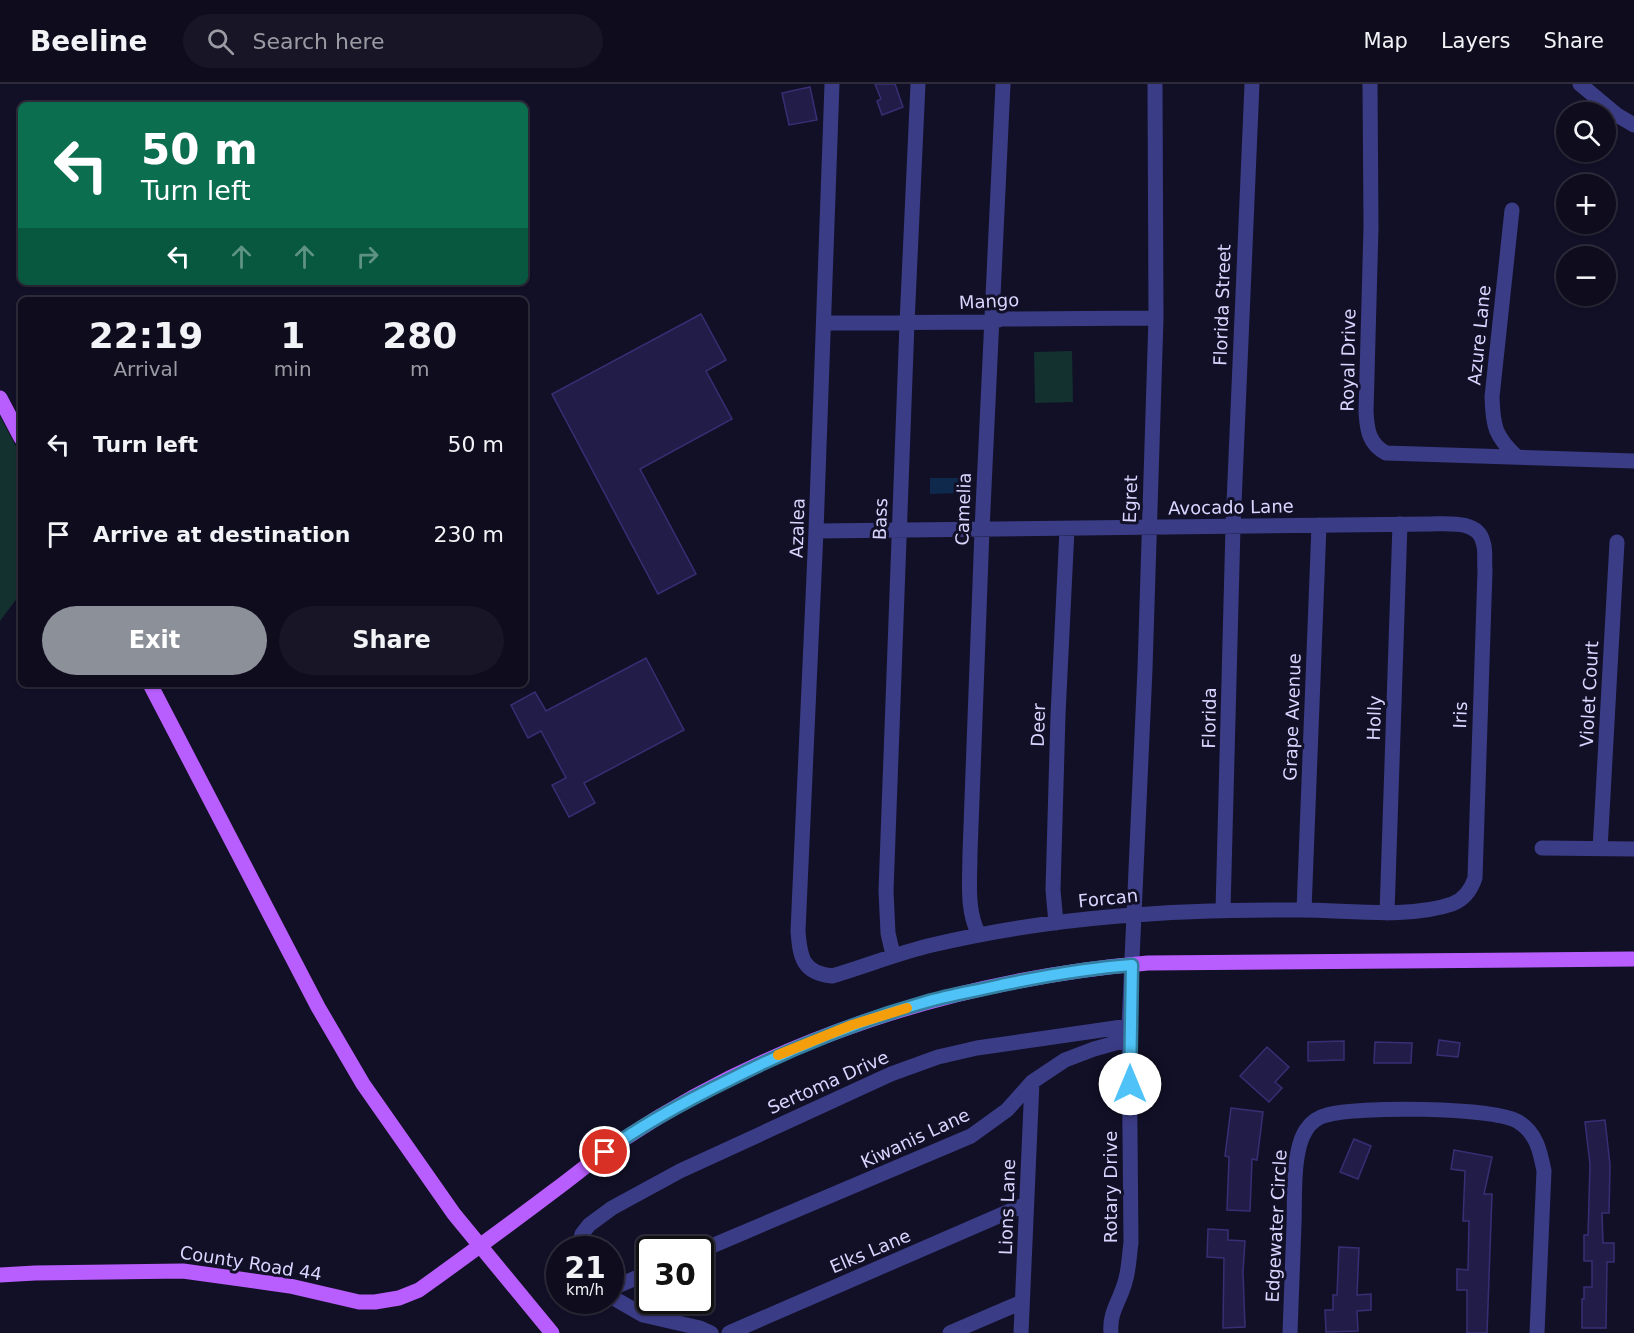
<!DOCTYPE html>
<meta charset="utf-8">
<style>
:root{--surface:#0e0c1d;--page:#171526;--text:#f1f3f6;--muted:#9b9ba4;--line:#2e2c3b;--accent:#8c9099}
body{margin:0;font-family:"DejaVu Sans",sans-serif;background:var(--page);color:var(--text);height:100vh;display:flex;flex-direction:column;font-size:22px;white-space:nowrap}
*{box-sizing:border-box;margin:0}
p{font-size:20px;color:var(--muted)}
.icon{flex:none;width:33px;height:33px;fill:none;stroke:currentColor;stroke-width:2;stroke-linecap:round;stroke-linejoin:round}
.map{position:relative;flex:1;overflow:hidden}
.drawer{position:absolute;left:18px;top:213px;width:510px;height:390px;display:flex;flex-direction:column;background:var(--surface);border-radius:9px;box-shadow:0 2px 4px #0004,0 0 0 2px var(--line)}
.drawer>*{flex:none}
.hud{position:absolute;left:18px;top:18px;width:510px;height:183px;border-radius:9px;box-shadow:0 2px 4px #0004,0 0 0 2px var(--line);background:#0b6e4f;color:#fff;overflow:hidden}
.buttons{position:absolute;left:1556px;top:18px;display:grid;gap:12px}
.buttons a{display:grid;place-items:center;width:60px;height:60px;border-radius:50%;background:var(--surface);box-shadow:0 2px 4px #0004,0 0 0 2px var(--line);font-size:30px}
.speed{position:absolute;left:546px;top:1152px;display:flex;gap:12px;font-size:30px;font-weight:700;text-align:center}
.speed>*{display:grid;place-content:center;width:78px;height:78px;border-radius:50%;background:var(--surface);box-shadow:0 2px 4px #0004,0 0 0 2px var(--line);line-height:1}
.speed small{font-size:15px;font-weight:400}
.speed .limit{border:3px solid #111;border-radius:9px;background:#fff;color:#111}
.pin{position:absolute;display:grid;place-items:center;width:51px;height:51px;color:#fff;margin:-26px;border:3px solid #fff;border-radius:50%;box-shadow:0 2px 6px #0007}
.me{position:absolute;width:66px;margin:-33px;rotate:0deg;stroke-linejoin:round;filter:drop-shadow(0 0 4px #0008)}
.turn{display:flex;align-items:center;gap:21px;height:126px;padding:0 24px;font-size:27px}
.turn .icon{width:78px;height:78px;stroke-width:2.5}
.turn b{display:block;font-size:42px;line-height:51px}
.lanes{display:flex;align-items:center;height:57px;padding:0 24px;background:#0003;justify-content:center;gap:30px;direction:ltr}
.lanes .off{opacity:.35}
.eta{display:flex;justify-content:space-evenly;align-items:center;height:102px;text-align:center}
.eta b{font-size:36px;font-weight:600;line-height:42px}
.button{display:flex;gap:12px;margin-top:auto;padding:12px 24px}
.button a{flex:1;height:69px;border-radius:36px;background:var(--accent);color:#fff;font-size:24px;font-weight:600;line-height:69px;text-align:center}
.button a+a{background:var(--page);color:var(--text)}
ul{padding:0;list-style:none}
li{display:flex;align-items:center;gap:18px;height:90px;padding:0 24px}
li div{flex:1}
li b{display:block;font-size:22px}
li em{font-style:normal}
header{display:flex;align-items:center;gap:36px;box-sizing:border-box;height:84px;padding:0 30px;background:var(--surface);border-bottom:2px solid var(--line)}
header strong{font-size:28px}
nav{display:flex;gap:33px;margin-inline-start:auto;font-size:21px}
.search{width:420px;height:54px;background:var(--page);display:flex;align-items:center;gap:15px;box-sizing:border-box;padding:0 21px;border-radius:33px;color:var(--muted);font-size:22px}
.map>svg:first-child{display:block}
.green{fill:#13312e}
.water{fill:#0f294c}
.building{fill:#221c48;stroke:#382e74;stroke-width:1.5}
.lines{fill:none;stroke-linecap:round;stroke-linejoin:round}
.minor{stroke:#3b3c86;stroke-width:15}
.major{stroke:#b95efe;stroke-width:15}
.route-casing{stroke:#337fa1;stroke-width:15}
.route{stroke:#4fc3f7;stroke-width:10}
.slow{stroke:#f59e0b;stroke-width:10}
.labels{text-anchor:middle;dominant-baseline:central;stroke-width:6;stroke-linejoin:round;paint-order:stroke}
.street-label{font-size:18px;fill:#d8d6ff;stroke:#121027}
</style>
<header>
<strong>Beeline</strong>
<div class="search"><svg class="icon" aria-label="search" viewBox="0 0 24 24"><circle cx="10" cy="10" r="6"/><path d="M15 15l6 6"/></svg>Search here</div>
<nav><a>Map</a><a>Layers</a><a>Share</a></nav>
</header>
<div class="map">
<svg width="1634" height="1249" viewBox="0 0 1634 1249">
<rect width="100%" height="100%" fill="#121027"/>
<!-- green -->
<path class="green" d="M 1072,267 L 1073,318 L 1035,319 L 1034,268 Z
M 0,332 L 21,372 L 21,509 L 0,537 Z"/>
<!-- water -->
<path class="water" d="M 930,394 L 960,394 L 960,409 L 930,410 Z"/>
<!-- building -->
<path class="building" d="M 875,0 L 895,0 L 903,23 L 882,31 L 877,17 L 881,15 Z
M 810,3 L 817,36 L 789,41 L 782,9 Z
M 701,230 L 726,276 L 706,287 L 732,335 L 640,385 L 696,490 L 658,510 L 552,310 Z
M 646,574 L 684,646 L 584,699 L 595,719 L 569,733 L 552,701 L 566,694 L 541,647 L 528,654 L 511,621 L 535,608 L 546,627 Z
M 1439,956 L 1460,959 L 1458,973 L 1437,971 Z
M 1344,957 L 1344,976 L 1308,977 L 1308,958 Z
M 1375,958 L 1412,959 L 1411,979 L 1374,979 Z
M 1267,963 L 1289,983 L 1275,998 L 1282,1004 L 1269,1018 L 1240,992 Z
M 1231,1024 L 1263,1028 L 1257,1076 L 1252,1075 L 1250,1127 L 1227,1126 L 1229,1073 L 1225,1072 Z
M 1605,1036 L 1610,1081 L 1609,1129 L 1602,1129 L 1603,1159 L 1614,1159 L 1614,1178 L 1607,1178 L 1606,1244 L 1582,1244 L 1582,1215 L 1584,1215 L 1584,1203 L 1592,1203 L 1592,1177 L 1584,1177 L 1584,1151 L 1588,1151 L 1590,1080 L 1585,1038 Z
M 1354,1055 L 1371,1062 L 1358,1095 L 1340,1088 Z
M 1454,1066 L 1492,1073 L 1484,1110 L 1492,1110 L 1487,1249 L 1467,1249 L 1467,1206 L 1457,1206 L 1457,1185 L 1468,1186 L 1469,1137 L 1463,1137 L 1465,1087 L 1451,1085 Z
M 1208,1145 L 1228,1146 L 1228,1156 L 1245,1157 L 1243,1188 L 1245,1243 L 1223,1244 L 1224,1174 L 1207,1173 Z
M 1339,1163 L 1359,1164 L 1357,1211 L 1371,1210 L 1371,1226 L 1357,1227 L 1358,1247 L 1326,1248 L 1325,1226 L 1333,1226 L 1333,1211 L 1337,1211 Z"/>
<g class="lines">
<!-- minor -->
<path class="minor" d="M 1370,0 L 1371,143 L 1366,328 C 1367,346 1369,360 1386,369 L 1634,377
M 1580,0 L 1617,31 L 1634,41
M 1512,126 L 1492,313 C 1493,343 1495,352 1517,373
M 824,239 L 991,238 L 1002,235 L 1156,234
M 816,447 L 1430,440 C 1448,440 1478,436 1483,458 C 1486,466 1484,477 1485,486 L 1475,794 C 1471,806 1463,816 1452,820 C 1409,835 1347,826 1302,826 C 1179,825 1053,832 932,861 C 898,869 866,882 832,892 C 803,889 800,874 798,847 L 816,447 L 832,0
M 1542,764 L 1634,765
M 1600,765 L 1617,458
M 1223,826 L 1233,443 L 1252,0
M 1304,826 L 1319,441
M 1387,829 L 1400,440
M 1056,839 L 1053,806 L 1058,631 L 1067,445
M 979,851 C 966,826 970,797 970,769 L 982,446 L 1003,0
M 893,871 L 888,849 L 886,807 L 907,239 L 918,0
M 578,1166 L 582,1150 L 589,1141 L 612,1124 L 680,1087 L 891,990 L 938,973 L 977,964 L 1129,942
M 700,1167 L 971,1052 L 1007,1026 L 1032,998 L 1065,976 L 1094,965 L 1130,955
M 610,1205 L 650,1188
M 610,1212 L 643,1231 L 700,1244 L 711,1249
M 729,1249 L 1026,1120
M 950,1249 L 1022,1218
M 1021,1249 L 1032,998
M 1111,1249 C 1109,1228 1120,1217 1125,1198 C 1129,1186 1129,1172 1131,1159 L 1129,942 L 1145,585 L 1156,234 L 1155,0
M 1290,1249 C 1291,1213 1293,1176 1294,1140 C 1295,1115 1292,1067 1306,1046 C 1311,1038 1318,1033 1327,1031 C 1357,1022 1491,1023 1517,1037 C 1536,1048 1540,1066 1544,1087 L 1537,1249"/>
<!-- major -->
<path class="major" d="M 0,314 L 21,354
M 150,600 L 318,923 L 363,1000 L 454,1130 L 552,1249
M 0,1191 L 35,1189 L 183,1187 L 290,1202 L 359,1218 L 375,1218 L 399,1214 L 419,1206 C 465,1173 510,1140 555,1106 C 578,1089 600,1070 624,1055 C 779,952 963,895 1148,879 L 1634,875"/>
</g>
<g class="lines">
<!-- route casing -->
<g class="route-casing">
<path id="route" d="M 605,1068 C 644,1039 688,1016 731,995 C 794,963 858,937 926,918 C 950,911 976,907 1001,901 C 1044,892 1088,884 1132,881 L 1130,1000"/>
</g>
<!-- route -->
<use href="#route" class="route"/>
<!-- slow -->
<path class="slow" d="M 778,971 L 852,941 L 907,924"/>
</g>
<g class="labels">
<!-- street labels -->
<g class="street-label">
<text transform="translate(989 217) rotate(-3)">Mango</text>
<text transform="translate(1222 221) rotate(-88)">Florida Street</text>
<text transform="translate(1479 251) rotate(-84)">Azure Lane</text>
<text transform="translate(1348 276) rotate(-89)">Royal Drive</text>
<text transform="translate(1130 415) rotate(-88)">Egret</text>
<text transform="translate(1231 423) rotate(-1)">Avocado Lane</text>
<text transform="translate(963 425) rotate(-88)">Camelia</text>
<text transform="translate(880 435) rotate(-88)">Bass</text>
<text transform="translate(797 444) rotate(-88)">Azalea</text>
<text transform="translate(1589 610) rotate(-87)">Violet Court</text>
<text transform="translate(1460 631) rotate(-88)">Iris</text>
<text transform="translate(1292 633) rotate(-88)">Grape Avenue</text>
<text transform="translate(1209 634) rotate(-89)">Florida</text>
<text transform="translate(1374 634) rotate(-88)">Holly</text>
<text transform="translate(1038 641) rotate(-88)">Deer</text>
<text transform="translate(1108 814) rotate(-6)">Forcan</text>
<text transform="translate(828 998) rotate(-24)">Sertoma Drive</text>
<text transform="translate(915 1054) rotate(-25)">Kiwanis Lane</text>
<text transform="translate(1110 1103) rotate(-90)">Rotary Drive</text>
<text transform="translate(1007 1123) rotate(-88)">Lions Lane</text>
<text transform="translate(1276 1142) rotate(-87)">Edgewater Circle</text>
<text transform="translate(870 1167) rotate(-23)">Elks Lane</text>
<text transform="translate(251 1179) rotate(9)">County Road 44</text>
</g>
</g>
</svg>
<div class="buttons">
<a><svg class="icon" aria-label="search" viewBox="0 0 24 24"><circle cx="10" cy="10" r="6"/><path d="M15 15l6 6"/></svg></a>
<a>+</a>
<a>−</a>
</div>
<div class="speed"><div>21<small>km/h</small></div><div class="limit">30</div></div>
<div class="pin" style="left:605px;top:1068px;background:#d93025"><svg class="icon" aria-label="arrive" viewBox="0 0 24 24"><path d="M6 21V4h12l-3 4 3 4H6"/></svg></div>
<svg class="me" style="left:1130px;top:1000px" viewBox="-20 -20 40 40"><circle r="19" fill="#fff"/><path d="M0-13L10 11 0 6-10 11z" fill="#4fc3f7"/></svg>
<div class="hud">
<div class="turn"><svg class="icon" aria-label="left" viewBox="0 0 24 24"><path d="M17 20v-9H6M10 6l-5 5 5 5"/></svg><div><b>50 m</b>Turn left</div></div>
<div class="lanes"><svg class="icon" aria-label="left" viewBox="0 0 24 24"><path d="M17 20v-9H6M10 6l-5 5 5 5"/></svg><svg class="icon off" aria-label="ahead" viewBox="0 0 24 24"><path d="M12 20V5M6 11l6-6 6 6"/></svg><svg class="icon off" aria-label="ahead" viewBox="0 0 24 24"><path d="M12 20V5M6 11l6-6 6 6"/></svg><svg class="icon off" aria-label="right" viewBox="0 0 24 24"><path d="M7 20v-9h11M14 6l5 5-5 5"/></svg></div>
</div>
<section class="drawer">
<div class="eta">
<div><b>22:19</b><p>Arrival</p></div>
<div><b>1</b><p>min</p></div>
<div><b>280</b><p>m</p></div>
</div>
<ul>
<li><svg class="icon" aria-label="left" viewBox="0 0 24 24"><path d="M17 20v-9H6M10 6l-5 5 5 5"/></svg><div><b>Turn left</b></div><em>50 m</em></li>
<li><svg class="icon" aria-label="arrive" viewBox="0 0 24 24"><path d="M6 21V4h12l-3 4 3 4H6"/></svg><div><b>Arrive at destination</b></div><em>230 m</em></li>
</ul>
<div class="button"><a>Exit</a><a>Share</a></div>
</section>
</div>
